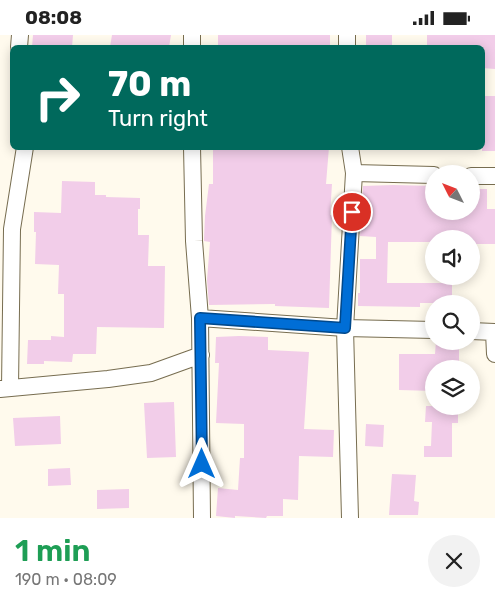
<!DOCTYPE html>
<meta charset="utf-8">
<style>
:root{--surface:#fff;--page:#f2f2f2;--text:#222;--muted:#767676}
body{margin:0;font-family:Rubik,sans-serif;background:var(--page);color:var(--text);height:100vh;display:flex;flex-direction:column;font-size:19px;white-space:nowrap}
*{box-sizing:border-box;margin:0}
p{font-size:16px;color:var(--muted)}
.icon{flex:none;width:28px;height:28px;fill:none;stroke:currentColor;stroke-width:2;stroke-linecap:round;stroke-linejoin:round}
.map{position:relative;height:483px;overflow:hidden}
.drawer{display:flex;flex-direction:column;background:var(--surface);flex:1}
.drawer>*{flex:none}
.banner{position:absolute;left:10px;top:10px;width:475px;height:105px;border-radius:8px;box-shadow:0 2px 12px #0003;background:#00695c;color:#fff;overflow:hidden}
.needle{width:32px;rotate:312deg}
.fabs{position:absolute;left:425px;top:130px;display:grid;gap:10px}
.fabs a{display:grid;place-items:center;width:55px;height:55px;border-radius:50%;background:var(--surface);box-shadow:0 2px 12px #0003;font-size:25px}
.pin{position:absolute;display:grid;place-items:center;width:42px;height:42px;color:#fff;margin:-21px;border:2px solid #fff;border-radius:50%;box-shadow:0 1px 5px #0007}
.me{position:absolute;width:55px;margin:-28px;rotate:0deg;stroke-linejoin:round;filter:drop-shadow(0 0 4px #0008)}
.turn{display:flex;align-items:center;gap:18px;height:105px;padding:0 15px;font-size:22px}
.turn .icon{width:65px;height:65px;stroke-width:2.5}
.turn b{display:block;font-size:35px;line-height:42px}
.round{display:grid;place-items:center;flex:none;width:52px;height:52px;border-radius:26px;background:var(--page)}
.headline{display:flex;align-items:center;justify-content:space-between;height:85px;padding:0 15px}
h1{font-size:30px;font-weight:600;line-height:38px;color:#1e9e55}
.status{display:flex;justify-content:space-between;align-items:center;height:35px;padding:0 25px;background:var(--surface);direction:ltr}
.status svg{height:14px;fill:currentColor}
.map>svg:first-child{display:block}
.building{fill:#f2cde9}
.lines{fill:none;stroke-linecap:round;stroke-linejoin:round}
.minor-casing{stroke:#776d50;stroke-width:18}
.minor{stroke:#fff;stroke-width:16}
.route-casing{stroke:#00488b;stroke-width:12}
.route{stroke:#006ed6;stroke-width:9}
</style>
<div class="status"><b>08:08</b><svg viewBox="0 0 49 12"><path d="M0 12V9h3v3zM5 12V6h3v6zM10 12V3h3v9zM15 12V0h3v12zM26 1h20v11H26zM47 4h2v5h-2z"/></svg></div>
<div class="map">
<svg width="495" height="483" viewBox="0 0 495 483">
<rect width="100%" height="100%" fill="#fffaed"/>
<!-- building -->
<path class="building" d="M 33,0 L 73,0 L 72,12 L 32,12 Z
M 112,0 L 171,0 L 169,12 L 110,12 Z
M 218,0 L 330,0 L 330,12 L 218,12 Z
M 366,0 L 392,0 L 392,12 L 366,12 Z
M 427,0 L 495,0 L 495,34 L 482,33 L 482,12 L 427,12 Z
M 482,61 L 495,61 L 495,116 L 482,116 Z
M 213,112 L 329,112 L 326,149 L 332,149 L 330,180 L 332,180 L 329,273 L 275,271 L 275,269 L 209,270 L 207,245 L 210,207 L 204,206 L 204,204 L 205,181 L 209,149 L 213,149 Z
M 62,146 L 95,147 L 95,160 L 106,160 L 106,162 L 140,163 L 140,174 L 138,174 L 138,200 L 149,200 L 148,231 L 165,231 L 164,293 L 97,292 L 96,319 L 73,319 L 72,327 L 44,326 L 44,329 L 27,329 L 28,305 L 51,305 L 51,301 L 64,302 L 64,259 L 58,259 L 59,230 L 35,229 L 36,197 L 34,197 L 34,177 L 61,178 Z
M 393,150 L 434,151 L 434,176 L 471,176 L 471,154 L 487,154 L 487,174 L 495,174 L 495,209 L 471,209 L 471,204 L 434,204 L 434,207 L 388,207 L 387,248 L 452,248 L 452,268 L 420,268 L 420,272 L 358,271 L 358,258 L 360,258 L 360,224 L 376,224 L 376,202 L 360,201 L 363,151 Z
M 239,301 L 268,302 L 268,315 L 309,317 L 304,394 L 334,395 L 333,422 L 299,421 L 298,465 L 283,464 L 283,481 L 267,481 L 266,483 L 235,481 L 235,483 L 216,481 L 218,453 L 238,455 L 240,423 L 244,423 L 244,389 L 216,388 L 219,328 L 215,328 L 216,302 Z
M 436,306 L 459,306 L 459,334 L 434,334 L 434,356 L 399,355 L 399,319 L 435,319 Z
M 174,367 L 176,422 L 147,423 L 144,368 Z
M 426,371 L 458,371 L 458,388 L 452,388 L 452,422 L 424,422 L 424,411 L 431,411 L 432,387 L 425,387 Z
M 60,381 L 61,409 L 15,411 L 13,383 Z
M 366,389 L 384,390 L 383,412 L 365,411 Z
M 70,433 L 71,450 L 48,451 L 48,434 Z
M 392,439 L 416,440 L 414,466 L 419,467 L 418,480 L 389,480 Z
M 129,454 L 129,473 L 97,474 L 97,455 Z"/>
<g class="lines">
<!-- minor casing -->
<g class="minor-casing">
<path id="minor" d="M 19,12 L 20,0
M 192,12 L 192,0
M 347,12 L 347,0
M 192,112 L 194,206 L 200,283 L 202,483
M 350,112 L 354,138 L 345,293 L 350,483
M 354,138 L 434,140
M 471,141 L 495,141
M 200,283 L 345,293 L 434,295
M 471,296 L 495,297
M 494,297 L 495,319
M 10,353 L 12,194 L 25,112
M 0,354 L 108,344 L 151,338 L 201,320"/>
</g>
<!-- minor -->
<use href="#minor" class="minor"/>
</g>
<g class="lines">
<!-- route casing -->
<g class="route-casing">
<path id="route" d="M 202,429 L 200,283 L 345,293 L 352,177"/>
</g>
<!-- route -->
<use href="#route" class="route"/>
</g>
</svg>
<div class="fabs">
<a><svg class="needle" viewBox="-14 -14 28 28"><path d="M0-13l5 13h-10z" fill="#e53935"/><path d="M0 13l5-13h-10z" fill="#767676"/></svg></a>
<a><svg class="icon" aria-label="sound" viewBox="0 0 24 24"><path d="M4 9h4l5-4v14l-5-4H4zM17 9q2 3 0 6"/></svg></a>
<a><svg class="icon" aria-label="search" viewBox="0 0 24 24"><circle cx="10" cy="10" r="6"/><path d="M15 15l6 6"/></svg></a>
<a><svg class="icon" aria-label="layers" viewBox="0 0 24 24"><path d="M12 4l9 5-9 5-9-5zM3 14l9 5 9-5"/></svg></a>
</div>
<div class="pin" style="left:352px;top:177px;background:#d93025"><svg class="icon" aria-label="arrive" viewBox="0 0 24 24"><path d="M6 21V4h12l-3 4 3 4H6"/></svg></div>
<svg class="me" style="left:202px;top:429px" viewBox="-20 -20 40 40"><path d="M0-17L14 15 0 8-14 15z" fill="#006ed6" stroke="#fff" stroke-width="4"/></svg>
<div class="banner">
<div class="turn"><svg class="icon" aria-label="right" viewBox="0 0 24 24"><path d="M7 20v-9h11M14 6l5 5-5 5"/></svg><div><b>70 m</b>Turn right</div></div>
</div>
</div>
<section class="drawer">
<div class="headline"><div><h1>1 min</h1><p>190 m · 08:09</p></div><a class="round"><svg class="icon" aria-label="close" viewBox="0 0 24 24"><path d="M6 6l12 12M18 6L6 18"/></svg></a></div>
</section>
